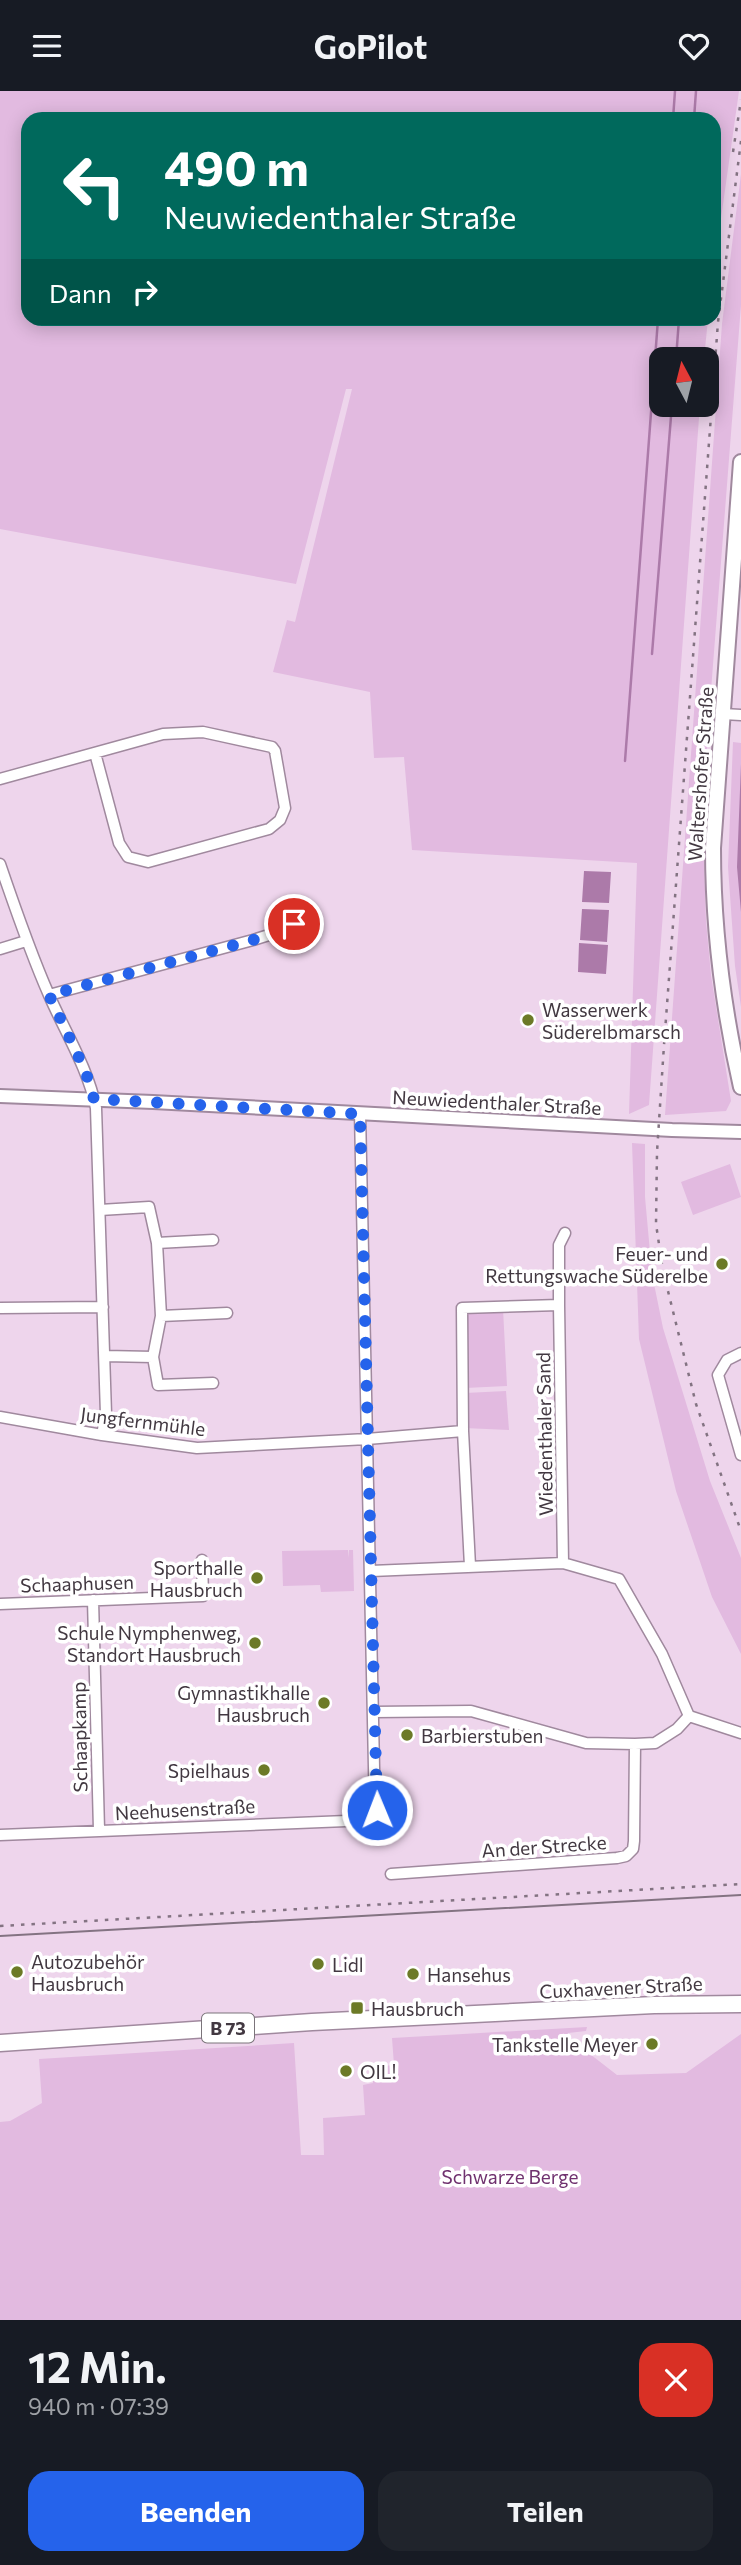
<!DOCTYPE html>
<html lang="de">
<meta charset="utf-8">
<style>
:root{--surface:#171b24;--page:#20242c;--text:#f1f3f6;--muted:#9ea1a6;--accent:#2563eb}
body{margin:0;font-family:Commissioner,sans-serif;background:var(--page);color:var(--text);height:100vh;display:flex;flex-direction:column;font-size:26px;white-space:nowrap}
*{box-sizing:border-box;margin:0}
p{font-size:23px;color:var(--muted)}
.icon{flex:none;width:38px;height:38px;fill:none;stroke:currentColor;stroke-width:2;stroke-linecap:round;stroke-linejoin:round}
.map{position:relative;height:2229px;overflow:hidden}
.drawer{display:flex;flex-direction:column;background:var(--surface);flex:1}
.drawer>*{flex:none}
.hud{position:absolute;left:21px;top:21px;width:700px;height:214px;border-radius:21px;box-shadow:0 4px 18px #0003;background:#00695c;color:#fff;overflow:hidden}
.needle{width:46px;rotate:353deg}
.tools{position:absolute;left:649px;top:256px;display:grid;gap:14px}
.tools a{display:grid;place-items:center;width:70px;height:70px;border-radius:14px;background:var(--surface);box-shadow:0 4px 18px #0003;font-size:35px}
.pin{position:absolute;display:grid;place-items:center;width:60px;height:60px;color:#fff;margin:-30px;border:4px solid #fff;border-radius:50%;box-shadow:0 2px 7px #0007}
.me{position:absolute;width:77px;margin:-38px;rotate:359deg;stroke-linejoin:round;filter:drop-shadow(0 0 5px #0008)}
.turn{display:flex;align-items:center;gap:24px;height:147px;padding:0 28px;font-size:32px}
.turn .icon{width:91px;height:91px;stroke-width:2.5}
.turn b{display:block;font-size:49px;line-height:60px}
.then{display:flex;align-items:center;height:66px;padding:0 28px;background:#0003;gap:14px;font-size:26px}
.round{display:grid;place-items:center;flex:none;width:74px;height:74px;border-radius:21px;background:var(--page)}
.head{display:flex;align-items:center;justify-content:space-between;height:119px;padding:0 28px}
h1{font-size:42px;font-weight:700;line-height:52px}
.cta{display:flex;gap:14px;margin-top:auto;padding:14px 28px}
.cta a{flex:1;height:80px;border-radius:21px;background:var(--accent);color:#fff;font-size:28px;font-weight:700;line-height:80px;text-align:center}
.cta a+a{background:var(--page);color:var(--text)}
header{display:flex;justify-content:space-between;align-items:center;height:91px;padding:0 28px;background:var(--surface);font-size:32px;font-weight:700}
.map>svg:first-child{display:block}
.green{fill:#e2bae0}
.water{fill:#ac7aa9}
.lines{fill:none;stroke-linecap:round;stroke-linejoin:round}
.stream{stroke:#ac7aa9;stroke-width:2.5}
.minor-casing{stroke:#a0899e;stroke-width:13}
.tertiary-casing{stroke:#a0899e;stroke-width:16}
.secondary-casing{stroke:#a0899e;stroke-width:18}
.primary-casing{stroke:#a0899e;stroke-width:19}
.minor{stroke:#fff;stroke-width:10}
.tertiary{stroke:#fff;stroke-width:12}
.secondary{stroke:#fff;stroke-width:14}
.primary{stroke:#fff;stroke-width:16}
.tram{stroke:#837382;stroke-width:2}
.rail{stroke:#837382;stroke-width:2.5;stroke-dasharray:3.5 7;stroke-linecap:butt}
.route{stroke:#2563eb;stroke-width:12;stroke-dasharray:0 21.6}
.poi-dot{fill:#6c7a27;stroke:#fff;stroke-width:2.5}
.labels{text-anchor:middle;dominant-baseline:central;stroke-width:7;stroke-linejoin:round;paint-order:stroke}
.shield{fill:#fff;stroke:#7b747a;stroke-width:2}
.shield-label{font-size:18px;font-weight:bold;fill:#423841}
.street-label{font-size:19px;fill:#423841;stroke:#fff}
.poi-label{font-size:19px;fill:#423841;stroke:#fff;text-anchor:start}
.park-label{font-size:19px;fill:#70326f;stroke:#fff}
</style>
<header><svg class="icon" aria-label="menu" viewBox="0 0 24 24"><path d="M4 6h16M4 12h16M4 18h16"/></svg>GoPilot<svg class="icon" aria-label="heart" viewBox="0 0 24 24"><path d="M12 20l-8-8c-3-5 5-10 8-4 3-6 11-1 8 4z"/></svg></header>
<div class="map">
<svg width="741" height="2229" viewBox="0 0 741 2229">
<rect width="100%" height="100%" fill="#eed5ec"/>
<!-- green -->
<path class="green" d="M 0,0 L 739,0 L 714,177 L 714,28 L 28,28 L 28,228 L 708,228 L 704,268 L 662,268 L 662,313 L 700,313 L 649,1014 L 629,1023 L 637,772 L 412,759 L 404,666 L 374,667 L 370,601 L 273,581 L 287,529 L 295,531 L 352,298 L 346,298 L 296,493 L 0,438 Z
M 741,83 L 741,214 L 708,638 L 703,738 L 706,830 L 711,884 L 731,1010 L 726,1020 L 665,1024 L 722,233 Z
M 733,651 L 741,652 L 741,916 L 735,875 L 728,776 Z
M 632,1052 L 645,1053 L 645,1106 L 652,1183 L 663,1237 L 710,1390 L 741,1467 L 741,1563 L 712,1506 L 676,1400 L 639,1248 Z
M 730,1073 L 741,1106 L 693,1124 L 681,1091 Z
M 503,1218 L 507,1295 L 465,1297 L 464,1219 Z
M 506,1300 L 509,1339 L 464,1337 L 465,1302 Z
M 348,1459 L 348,1467 L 349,1459 L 353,1459 L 354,1500 L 321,1501 L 320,1494 L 283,1495 L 282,1460 Z
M 587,1936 L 586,1940 L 568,1942 L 568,1946 L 617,1984 L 686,1982 L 741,1943 L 741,2229 L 0,2229 L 0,2031 L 10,2030 L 42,2012 L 39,1968 L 294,1952 L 301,2064 L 324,2064 L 323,2027 L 365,2024 L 363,1994 L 373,1992 L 372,1976 L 394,1974 L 392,1947 Z"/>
<!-- water -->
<path class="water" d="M 741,673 L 741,821 L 737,776 Z
M 584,780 L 611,781 L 609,812 L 582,811 Z
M 582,818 L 609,819 L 607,851 L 580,849 Z
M 579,852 L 608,854 L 606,883 L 578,881 Z"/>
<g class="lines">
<!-- stream -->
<path class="stream" d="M 673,28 L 675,0
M 694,28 L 696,0
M 676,268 L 679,228
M 652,563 L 672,313
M 625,670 L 658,228"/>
<!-- minor casing -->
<g class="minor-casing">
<path id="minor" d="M 723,623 L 741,624
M 0,688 L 163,643 L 203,641 L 272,656 L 275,660 L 285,717 L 280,729 L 269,738 L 148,771 L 128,766 L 119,752 L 95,662
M 0,773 C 15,817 30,861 49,904 C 65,941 88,977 96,1017 L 106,1323 L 102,1344
M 0,858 L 26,850
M 49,904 L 253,849 L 272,843 L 302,826
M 100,1119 L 149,1116 L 157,1152 L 161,1225 L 153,1266
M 157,1152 L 213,1149
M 559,1214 L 559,1154 L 565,1142
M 0,1217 L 103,1216
M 161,1225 L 227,1222
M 741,1262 L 727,1269 L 718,1284 L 741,1364
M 105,1265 L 153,1266 L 158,1294 L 213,1292
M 0,1326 L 102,1344 L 197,1357 L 367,1348 L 463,1340
M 470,1475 L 463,1340 L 462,1217 L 559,1214 L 563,1472
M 371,1480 L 563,1472 L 619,1488 L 662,1563 L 689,1625
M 93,1509 L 99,1739
M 0,1513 L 203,1505 L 202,1469
M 374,1621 L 471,1620 L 586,1652 L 635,1653 L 655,1652 L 677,1638 L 689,1625
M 689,1625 L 741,1642
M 0,1744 L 371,1729 L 375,1723 L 360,1022
M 391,1783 L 617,1767 L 626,1765 L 633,1758 L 634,1750 L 635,1653"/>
</g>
<!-- tertiary casing -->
<g class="tertiary-casing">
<path id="tertiary" d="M 0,1005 L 153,1011 L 672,1039 L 741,1041"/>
</g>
<!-- secondary casing -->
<g class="secondary-casing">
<path id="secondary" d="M 741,371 L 713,757 C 713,838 723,917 741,996"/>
</g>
<!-- primary casing -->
<g class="primary-casing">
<path id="primary" d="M 0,1952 L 312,1931 L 654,1914 L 741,1913"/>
</g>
<!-- minor -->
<use href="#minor" class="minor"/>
<!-- tertiary -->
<use href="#tertiary" class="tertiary"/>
<!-- secondary -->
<use href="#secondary" class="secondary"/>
<!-- primary -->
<use href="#primary" class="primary"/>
<!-- tram -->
<path class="tram" d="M 0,1845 L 741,1804"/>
<!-- rail -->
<path class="rail" d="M 741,50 L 718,231 L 664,954 L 657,1061 L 656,1133 L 663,1180 L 696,1313 L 741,1440
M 733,61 L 741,9
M 0,1835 L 741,1793"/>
</g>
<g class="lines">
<!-- route -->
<path class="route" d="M 294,833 L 253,849 L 49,904 L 85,979 L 94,1008 L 360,1023 L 377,1719"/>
</g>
<!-- markers -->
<g class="poi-dot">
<circle cx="528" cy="929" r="7"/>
<circle cx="722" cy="1173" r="7"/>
<circle cx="257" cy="1487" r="7"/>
<circle cx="255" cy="1552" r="7"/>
<circle cx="324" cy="1612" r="7"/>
<circle cx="407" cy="1644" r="7"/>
<circle cx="264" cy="1679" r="7"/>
<circle cx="318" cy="1873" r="7"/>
<circle cx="17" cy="1881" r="7"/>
<circle cx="413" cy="1883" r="7"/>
<rect x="350" y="1910" width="14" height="14" rx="3.5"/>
<circle cx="652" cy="1953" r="7"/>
<circle cx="346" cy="1980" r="7"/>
</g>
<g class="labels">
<!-- shield labels -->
<rect class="shield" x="202" y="1922.5" width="52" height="29" rx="5"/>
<g class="shield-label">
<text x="228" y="1937">B 73</text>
</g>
<!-- street labels -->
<g class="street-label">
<text transform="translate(700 683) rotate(-86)">Waltershofer Straße</text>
<text transform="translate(497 1011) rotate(3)">Neuwiedenthaler Straße</text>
<text transform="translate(143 1330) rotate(7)">Jungfernmühle</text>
<text transform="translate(544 1343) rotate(-91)">Wiedenthaler Sand</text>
<text transform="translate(77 1492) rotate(-2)">Schaaphusen</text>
<text transform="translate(79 1646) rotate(-91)">Schaapkamp</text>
<text transform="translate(185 1718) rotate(-3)">Neehusenstraße</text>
<text transform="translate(544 1755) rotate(-4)">An der Strecke</text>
<text transform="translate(621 1896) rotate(-3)">Cuxhavener Straße</text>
</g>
<!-- poi labels -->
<g class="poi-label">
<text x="542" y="918">Wasserwerk<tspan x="542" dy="22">Süderelbmarsch</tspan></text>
<text x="708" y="1162" text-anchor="end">Feuer- und<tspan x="708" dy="22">Rettungswache Süderelbe</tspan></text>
<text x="243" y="1476" text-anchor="end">Sporthalle<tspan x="243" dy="22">Hausbruch</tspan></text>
<text x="241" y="1541" text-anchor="end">Schule Nymphenweg,<tspan x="241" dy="22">Standort Hausbruch</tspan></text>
<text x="310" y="1601" text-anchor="end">Gymnastikhalle<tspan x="310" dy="22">Hausbruch</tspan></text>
<text x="421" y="1644">Barbierstuben</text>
<text x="250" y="1679" text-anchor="end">Spielhaus</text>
<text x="31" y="1870">Autozubehör<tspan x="31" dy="22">Hausbruch</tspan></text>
<text x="332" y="1873">Lidl</text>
<text x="427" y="1883">Hansehus</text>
<text x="371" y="1917">Hausbruch</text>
<text x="638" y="1953" text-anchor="end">Tankstelle Meyer</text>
<text x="360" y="1980">OIL!</text>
</g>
<!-- park labels -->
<g class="park-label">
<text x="510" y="2085">Schwarze Berge</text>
</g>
</g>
</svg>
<div class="tools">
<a><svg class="needle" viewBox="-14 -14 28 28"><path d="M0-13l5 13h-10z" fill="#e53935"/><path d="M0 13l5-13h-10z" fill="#9ea1a6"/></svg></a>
</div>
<div class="pin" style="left:294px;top:833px;background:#d93025"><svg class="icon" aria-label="arrive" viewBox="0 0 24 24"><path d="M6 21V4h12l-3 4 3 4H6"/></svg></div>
<svg class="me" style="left:377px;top:1719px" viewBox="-20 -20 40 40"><circle r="17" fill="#2563eb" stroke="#fff" stroke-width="3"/><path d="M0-11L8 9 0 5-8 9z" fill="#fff"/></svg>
<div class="hud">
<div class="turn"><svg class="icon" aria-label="left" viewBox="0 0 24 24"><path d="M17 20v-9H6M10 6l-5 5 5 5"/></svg><div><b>490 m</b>Neuwiedenthaler Straße</div></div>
<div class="then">Dann<svg class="icon" aria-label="right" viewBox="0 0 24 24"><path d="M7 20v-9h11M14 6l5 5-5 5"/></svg></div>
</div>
</div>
<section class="drawer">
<div class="head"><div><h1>12 Min.</h1><p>940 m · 07:39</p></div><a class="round" style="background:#d93025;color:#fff"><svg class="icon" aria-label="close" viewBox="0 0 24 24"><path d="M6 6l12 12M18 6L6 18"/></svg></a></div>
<div class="cta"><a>Beenden</a><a>Teilen</a></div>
</section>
